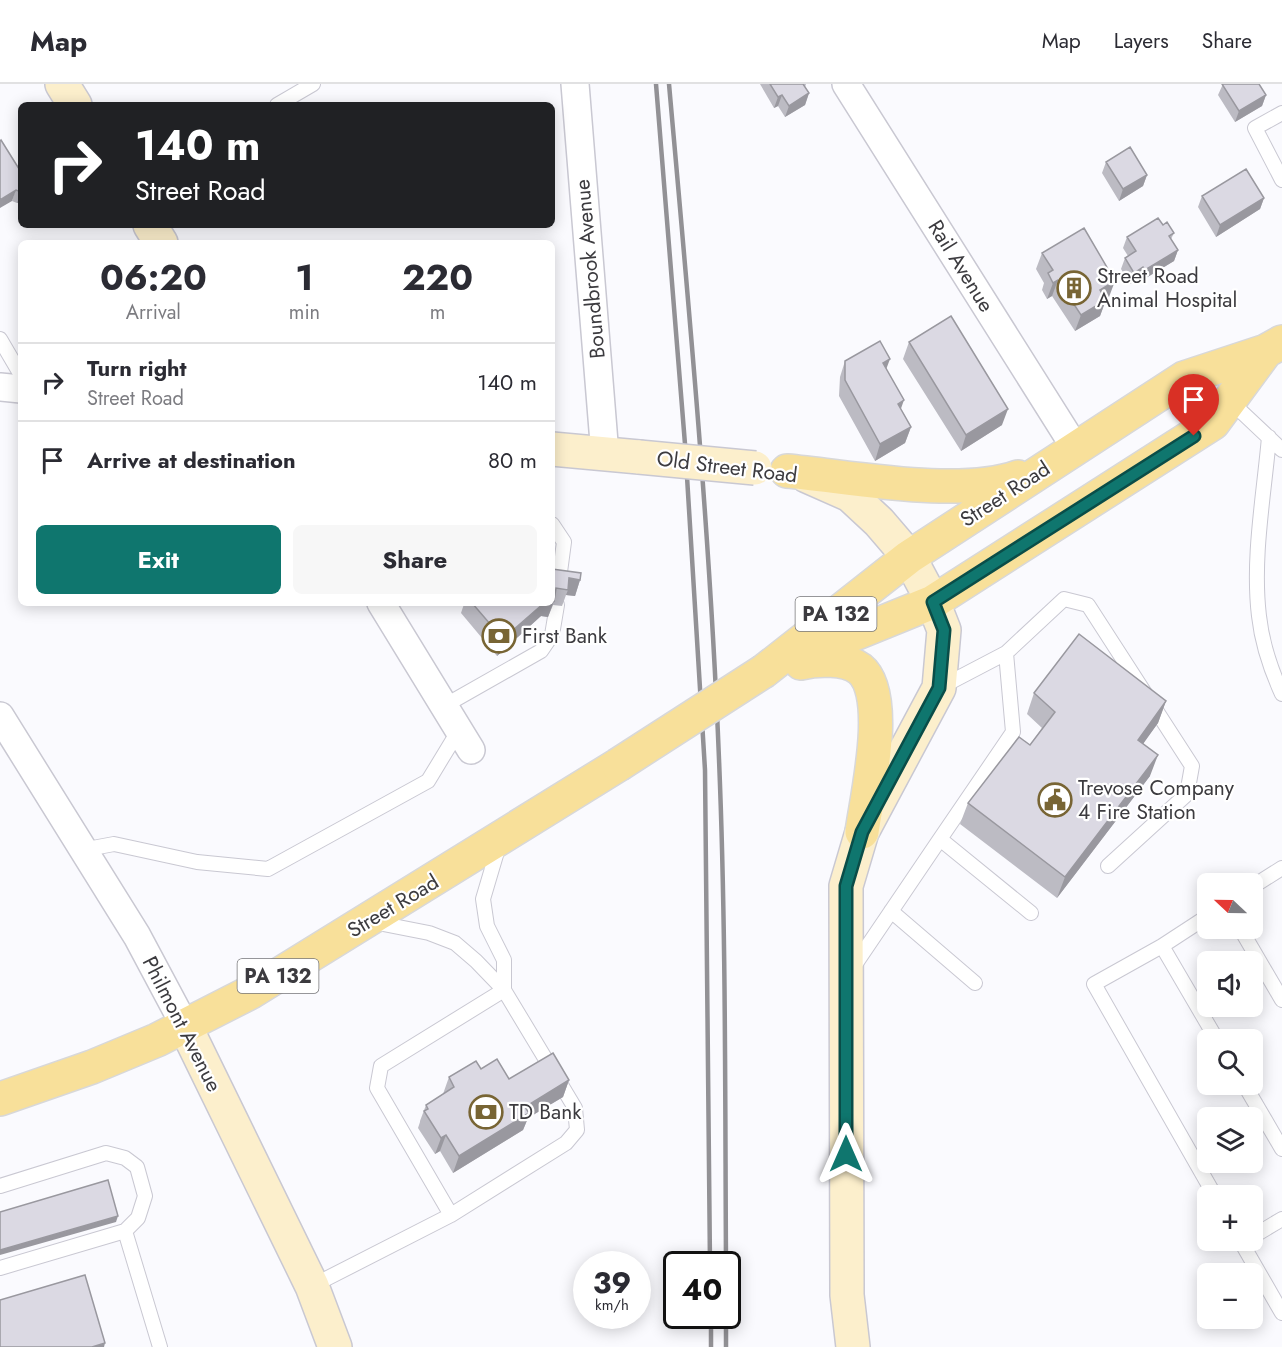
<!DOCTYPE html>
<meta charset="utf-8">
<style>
:root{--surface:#fff;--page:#f7f7f7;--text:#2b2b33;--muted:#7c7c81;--line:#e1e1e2;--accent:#0f766e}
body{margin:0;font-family:Jost,sans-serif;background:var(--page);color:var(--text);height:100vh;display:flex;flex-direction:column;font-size:22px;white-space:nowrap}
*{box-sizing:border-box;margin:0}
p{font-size:20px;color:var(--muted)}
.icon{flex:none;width:33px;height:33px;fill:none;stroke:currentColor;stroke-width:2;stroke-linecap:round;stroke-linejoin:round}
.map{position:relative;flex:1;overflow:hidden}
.side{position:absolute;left:18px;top:156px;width:537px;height:366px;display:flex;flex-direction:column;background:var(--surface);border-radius:9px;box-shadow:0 3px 15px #0003}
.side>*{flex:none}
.top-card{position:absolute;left:18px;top:18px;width:537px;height:126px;border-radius:9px;box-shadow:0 3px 15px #0003;background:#202124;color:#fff;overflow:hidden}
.needle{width:39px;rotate:292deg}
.fabs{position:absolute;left:1197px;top:789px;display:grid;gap:12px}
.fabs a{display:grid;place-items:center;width:66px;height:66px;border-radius:9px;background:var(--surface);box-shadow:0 3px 15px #0003;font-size:30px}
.speed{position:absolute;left:573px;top:1167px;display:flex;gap:12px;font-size:30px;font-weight:700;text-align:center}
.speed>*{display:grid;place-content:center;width:78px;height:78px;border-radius:50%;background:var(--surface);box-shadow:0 3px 15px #0003;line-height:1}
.speed small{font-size:15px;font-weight:400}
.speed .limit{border:3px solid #111;border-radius:9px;background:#fff;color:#111}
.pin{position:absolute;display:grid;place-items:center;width:51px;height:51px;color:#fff;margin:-62px -26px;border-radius:50% 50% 50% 0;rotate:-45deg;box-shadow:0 0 6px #0007}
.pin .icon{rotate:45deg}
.me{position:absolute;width:66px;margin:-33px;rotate:0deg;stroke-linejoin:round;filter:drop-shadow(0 0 4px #0008)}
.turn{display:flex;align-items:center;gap:21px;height:126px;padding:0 18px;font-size:27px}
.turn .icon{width:78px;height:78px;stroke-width:2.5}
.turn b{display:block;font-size:42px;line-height:51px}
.eta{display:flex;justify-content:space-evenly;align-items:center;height:102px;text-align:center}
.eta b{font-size:36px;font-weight:700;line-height:42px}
.cta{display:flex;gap:12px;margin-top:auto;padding:12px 18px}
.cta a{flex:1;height:69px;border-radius:9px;background:var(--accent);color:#fff;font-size:24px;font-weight:700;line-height:69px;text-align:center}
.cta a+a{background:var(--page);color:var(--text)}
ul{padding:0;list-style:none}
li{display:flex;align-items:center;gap:18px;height:78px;padding:0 18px;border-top:2px solid var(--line)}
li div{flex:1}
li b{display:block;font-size:22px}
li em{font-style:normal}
header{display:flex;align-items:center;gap:36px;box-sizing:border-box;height:84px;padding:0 30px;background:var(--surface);border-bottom:2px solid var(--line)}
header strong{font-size:28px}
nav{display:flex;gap:33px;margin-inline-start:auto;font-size:21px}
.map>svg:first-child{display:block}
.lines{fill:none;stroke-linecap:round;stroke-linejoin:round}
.lane-casing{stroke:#c9c8d2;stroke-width:16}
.street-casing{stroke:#c9c8d2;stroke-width:30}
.secondary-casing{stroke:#c9c8d2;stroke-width:36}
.primary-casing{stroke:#d8d8d9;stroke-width:36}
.lane{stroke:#fff;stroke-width:14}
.street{stroke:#fff;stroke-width:27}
.secondary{stroke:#fcefcc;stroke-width:33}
.primary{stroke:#f8e09a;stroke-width:33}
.rail{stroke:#929195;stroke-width:4.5}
.secondary-bridge-casing{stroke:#c9c8d2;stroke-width:36;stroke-linecap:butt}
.primary-bridge-casing{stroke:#d8d8d9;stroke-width:36;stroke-linecap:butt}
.secondary-bridge{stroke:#fcefcc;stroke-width:33}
.primary-bridge{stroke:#f8e09a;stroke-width:33}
.wall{fill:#bcbbc3}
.shaded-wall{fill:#99989f}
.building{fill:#dbd9e3;stroke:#99989f;stroke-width:1.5}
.route-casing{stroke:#0a4d48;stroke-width:15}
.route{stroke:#0f766e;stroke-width:10}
.labels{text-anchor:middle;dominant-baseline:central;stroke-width:4.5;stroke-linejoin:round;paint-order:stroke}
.shield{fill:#fff;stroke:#767679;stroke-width:1.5}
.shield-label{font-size:20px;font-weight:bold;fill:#3c3b3f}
.street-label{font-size:21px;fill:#3c3b3f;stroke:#fff}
.poi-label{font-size:21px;fill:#3c3b3f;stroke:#fff;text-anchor:start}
</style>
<header>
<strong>Map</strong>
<nav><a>Map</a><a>Layers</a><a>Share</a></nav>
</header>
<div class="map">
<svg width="1282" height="1263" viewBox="0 0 1282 1263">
<rect width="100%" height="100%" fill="#fafafe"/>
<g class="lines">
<!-- lane casing -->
<g class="lane-casing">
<path id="lane" d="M 277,21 L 313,0
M 1282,29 L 1255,44 L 1282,96
M 0,255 L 21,291
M 1230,317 L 1282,366
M 1269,353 C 1264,411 1252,474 1259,532 C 1262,559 1271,586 1282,610
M 552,440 L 564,458 L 558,503
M 941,603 L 1006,569 L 1064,515 L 1088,521 L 1192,682 L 1187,710 L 1108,782
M 444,622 L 541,567 L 552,551 L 557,521
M 940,755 L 1013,648 L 1006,569
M 499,761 L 483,815 L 487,842 L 504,876 L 504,906
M 82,766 L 114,760 L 197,778 L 268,785 L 428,697 L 459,646
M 1252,803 L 1282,784
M 891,827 L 975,899
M 1208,832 L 1162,862 L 1094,900 L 1215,1112
M 1240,844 L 1282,916
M 1162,862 L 1217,956
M 854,882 L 940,755 L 1031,829
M 1244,1000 L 1282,1065
M 0,1102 L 106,1069 L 125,1074 L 137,1083 L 145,1112 L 138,1134 L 125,1147 L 0,1184
M 451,1131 L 377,1004 L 381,982 L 504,906
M 125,1147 L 160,1263
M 1252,1153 L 1282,1135
M 1240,1156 L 1282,1229
M 312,1202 L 451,1131 L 566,1059 L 577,1046 L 575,1024 L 504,906 L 476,877 L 455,859 L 429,849 L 373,838"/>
</g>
<!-- street casing -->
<g class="street-casing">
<path id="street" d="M 575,0 L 605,371
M 846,0 L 1076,365
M 0,303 L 21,305
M 381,519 L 471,666
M 0,632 L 137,852 L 185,942"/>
</g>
<!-- secondary casing -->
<g class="secondary-casing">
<path id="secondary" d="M 62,0 L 75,21
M 150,141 L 161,159
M 552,365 L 639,373
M 807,392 L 850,411 L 879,438 L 909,473 L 933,518 L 944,546 L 939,604 L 862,748 L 846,802 L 847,1211 L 853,1263
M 185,942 L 312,1202 L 335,1263"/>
</g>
<!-- primary casing -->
<g class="primary-casing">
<path id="primary" d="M 787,387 C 852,393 958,414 1018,393
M 800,572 L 933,518 L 1213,339 L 1266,267
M 801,579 C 817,575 846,574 860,585 C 891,610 867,712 862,748
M 764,587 L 909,473 L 1184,294 L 1266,267 L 1282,258
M 0,1015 L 92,983 L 157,956 L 251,908 L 618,681"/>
</g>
<!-- lane -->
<use href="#lane" class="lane"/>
<!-- street -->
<use href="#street" class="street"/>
<!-- secondary -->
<use href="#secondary" class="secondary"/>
<!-- primary -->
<use href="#primary" class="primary"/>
<!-- rail -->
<path class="rail" d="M 656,0 L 685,360 L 705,686 L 710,1180
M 669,0 C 689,225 710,450 719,675 C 726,844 725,1012 726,1180
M 711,1232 L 711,1263
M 726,1232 L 726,1263"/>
<!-- secondary-bridge casing -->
<g class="secondary-bridge-casing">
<path id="secondary-bridge" d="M 639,373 L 755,384"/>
</g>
<!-- primary-bridge casing -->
<g class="primary-bridge-casing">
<path id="primary-bridge" d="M 618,681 L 764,587"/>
</g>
<!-- secondary-bridge -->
<use href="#secondary-bridge" class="secondary-bridge"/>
<!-- primary-bridge -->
<use href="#primary-bridge" class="primary-bridge"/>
</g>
<!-- wall -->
<path class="wall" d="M 760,0 L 806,0 L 805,3 L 809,9 L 805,21 L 785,33 L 778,22 L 774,24 Z
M 1223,0 L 1266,11 L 1262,22 L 1235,38 L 1218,11 Z
M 1106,78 L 1147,91 L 1143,102 L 1119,117 L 1102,89 Z
M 21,88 L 21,117 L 17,119 L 12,117 Z
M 1202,112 L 1264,114 L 1260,125 L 1216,153 L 1198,123 Z
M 1163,141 L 1174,149 L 1171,155 L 1178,166 L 1174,177 L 1141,197 L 1139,194 L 1130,200 L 1121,185 L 1125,174 L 1128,172 L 1123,164 L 1127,153 Z
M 1042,169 L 1109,213 L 1106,215 L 1100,232 L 1075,247 L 1052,212 L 1047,215 L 1042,206 L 1044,199 L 1036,185 Z
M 909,258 L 1002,341 L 961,367 L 903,275 Z
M 845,277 L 886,285 L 901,325 L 911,343 L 905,359 L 875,377 L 839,312 L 840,293 Z
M 552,485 L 580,496 L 575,512 L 566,511 L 562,522 L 553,521 L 548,533 L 541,532 L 497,572 L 461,529 L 464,520 L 464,519 L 552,519 Z
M 1034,609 L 1166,617 L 1158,639 L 1143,659 L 1150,692 L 1057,814 L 960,740 L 968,719 L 1030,661 L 1042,644 L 1027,630 Z
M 481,985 L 509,995 L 569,996 L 563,1013 L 528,1034 L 523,1046 L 453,1089 L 440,1067 L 435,1070 L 418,1044 L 420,1038 L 420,1037 L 426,1021 L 443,1010 L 449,993 Z"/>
<!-- shaded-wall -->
<path class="shaded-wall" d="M 809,9 L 805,21 L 785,33 L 789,22 Z
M 782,11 L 778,22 L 774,24 L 778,13 Z
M 1266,11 L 1262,22 L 1235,38 L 1239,27 Z
M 1147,91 L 1143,102 L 1119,117 L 1123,105 Z
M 16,106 L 12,117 L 0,124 L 0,116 Z
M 21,110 L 21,117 L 17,119 Z
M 1264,114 L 1260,125 L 1216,153 L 1220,141 Z
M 1178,166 L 1174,177 L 1141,197 L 1145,186 Z
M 1143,183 L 1139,194 L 1130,200 L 1134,189 Z
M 1058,196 L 1052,212 L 1047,215 L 1053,199 Z
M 1115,197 L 1109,213 L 1094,222 L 1100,206 Z
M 1106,216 L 1100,232 L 1075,247 L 1081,231 Z
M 890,275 L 884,291 L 883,279 Z
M 904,316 L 898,333 L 898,320 Z
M 1008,325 L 1002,341 L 961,367 L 966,351 Z
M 911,343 L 905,359 L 875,377 L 880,360 Z
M 569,494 L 580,496 L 575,512 L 566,511 L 568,506 Z
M 552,516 L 554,517 L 548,533 L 541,532 L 497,572 L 503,555 L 544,519 L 552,519 Z
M 1166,617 L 1158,639 L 1131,677 L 1138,656 Z
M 1158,671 L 1150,692 L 1057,814 L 1065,793 Z
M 569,996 L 563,1013 L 528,1034 L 523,1046 L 453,1089 L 459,1072 L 525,1023 Z
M 446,1051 L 440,1067 L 435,1070 L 441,1054 Z
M 118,1132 L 116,1138 L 0,1171 L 0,1166 Z
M 105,1259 L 104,1263 L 92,1263 Z"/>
<!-- building -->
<path class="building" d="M 770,0 L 803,0 L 809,9 L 789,22 L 782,11 L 778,13 Z
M 1222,0 L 1259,0 L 1266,11 L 1239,27 Z
M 1,56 L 21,88 L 21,108 L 16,106 L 0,116 L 0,57 Z
M 1130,63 L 1147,91 L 1123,105 L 1106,78 Z
M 1246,85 L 1264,114 L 1220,141 L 1202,112 Z
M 1158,134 L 1163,141 L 1167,138 L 1174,149 L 1169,152 L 1178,166 L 1145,186 L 1143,183 L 1134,189 L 1125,174 L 1136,167 L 1127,153 Z
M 1084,144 L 1115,197 L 1100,206 L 1106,216 L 1081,231 L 1058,196 L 1053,199 L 1048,189 L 1053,186 L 1042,169 Z
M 951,232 L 1008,325 L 966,351 L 909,258 Z
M 880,257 L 890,275 L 883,279 L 904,316 L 898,320 L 911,343 L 880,360 L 845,296 L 845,277 Z
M 552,485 L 581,489 L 580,496 L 569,494 L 568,506 L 556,504 L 554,517 L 552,516 Z
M 472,519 L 544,519 L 503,555 Z
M 1079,550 L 1166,617 L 1138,656 L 1158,671 L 1065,793 L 968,719 L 1019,653 L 1030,661 L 1055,628 L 1034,609 Z
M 553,969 L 569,996 L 525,1023 L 529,1029 L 459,1072 L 446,1051 L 441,1054 L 424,1027 L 428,1025 L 426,1021 L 454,1003 L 449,993 L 476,977 L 481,985 L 497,975 L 509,995 Z
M 108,1096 L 118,1132 L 0,1166 L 0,1128 Z
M 85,1191 L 105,1259 L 92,1263 L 0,1263 L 0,1216 Z"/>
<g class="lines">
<!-- route casing -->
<g class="route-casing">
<path id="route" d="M 846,1070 L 846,802 L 862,748 L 939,604 L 944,546 L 933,518 L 1194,352"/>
</g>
<!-- route -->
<use href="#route" class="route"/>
</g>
<!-- icons -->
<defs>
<g id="building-ring" transform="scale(1.725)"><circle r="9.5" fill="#fff" stroke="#786534" stroke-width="1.5"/><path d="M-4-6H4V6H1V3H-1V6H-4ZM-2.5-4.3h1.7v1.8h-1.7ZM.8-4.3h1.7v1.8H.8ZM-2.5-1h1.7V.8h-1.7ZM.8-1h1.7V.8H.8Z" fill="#786534"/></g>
<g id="bank-ring" transform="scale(1.725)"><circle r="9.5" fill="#fff" stroke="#786534" stroke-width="1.5"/><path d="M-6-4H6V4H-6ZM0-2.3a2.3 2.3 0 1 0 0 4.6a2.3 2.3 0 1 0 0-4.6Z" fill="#786534"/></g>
<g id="civic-ring" transform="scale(1.725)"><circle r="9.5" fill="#fff" stroke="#786534" stroke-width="1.5"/><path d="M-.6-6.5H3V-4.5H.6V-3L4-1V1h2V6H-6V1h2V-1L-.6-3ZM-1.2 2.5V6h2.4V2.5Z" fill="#786534"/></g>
</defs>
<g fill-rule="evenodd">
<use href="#building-ring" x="1074" y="204"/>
<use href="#bank-ring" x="499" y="552"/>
<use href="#civic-ring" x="1055" y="716"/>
<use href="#bank-ring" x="486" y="1028"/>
</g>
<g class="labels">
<!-- shield labels -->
<g class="shield">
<rect x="795.5" y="513" width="81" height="34" rx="4.5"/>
<rect x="237.5" y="875" width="81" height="34" rx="4.5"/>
</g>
<g class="shield-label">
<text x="836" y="530">PA 132</text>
<text x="278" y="892">PA 132</text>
</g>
<!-- street labels -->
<g class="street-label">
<text transform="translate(961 182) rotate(58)">Rail Avenue</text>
<text transform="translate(590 185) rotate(-95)">Boundbrook Avenue</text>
<text transform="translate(727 383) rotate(7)">Old Street Road</text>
<text transform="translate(1005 410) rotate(-33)">Street Road</text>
<text transform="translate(393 822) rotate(-31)">Street Road</text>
<text transform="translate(182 940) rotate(63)">Philmont Avenue</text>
</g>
<!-- poi labels -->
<g class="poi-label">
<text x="1097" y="192">Street Road<tspan x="1097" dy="24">Animal Hospital</tspan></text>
<text x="522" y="552">First Bank</text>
<text x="1078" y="704">Trevose Company<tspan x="1078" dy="24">4 Fire Station</tspan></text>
<text x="509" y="1028">TD Bank</text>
</g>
</g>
</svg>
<div class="fabs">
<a><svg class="needle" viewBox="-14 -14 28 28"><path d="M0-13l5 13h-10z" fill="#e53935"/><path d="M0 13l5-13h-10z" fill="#7c7c81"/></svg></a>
<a><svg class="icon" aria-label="sound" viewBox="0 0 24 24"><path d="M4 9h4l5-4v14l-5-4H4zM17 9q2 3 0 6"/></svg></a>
<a><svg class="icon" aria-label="search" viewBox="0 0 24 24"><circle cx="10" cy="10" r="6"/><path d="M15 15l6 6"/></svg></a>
<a><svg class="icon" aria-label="layers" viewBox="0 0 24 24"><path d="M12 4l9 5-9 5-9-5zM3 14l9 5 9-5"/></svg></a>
<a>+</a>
<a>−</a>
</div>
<div class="speed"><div>39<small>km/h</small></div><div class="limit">40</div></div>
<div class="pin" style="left:1194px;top:352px;background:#d93025"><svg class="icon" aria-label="arrive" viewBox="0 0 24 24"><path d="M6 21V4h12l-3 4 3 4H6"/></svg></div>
<svg class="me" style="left:846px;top:1070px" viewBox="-20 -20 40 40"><path d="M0-17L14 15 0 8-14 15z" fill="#0f766e" stroke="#fff" stroke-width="4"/></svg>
<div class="top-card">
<div class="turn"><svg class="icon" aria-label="right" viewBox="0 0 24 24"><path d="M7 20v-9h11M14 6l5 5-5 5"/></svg><div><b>140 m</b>Street Road</div></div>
</div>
<section class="side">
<div class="eta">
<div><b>06:20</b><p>Arrival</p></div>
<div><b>1</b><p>min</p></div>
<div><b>220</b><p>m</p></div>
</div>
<ul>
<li><svg class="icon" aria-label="right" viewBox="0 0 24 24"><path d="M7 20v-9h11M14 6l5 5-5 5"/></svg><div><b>Turn right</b><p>Street Road</p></div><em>140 m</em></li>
<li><svg class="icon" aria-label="arrive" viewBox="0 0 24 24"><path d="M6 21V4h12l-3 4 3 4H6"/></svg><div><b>Arrive at destination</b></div><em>80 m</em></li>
</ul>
<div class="cta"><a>Exit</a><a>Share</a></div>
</section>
</div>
